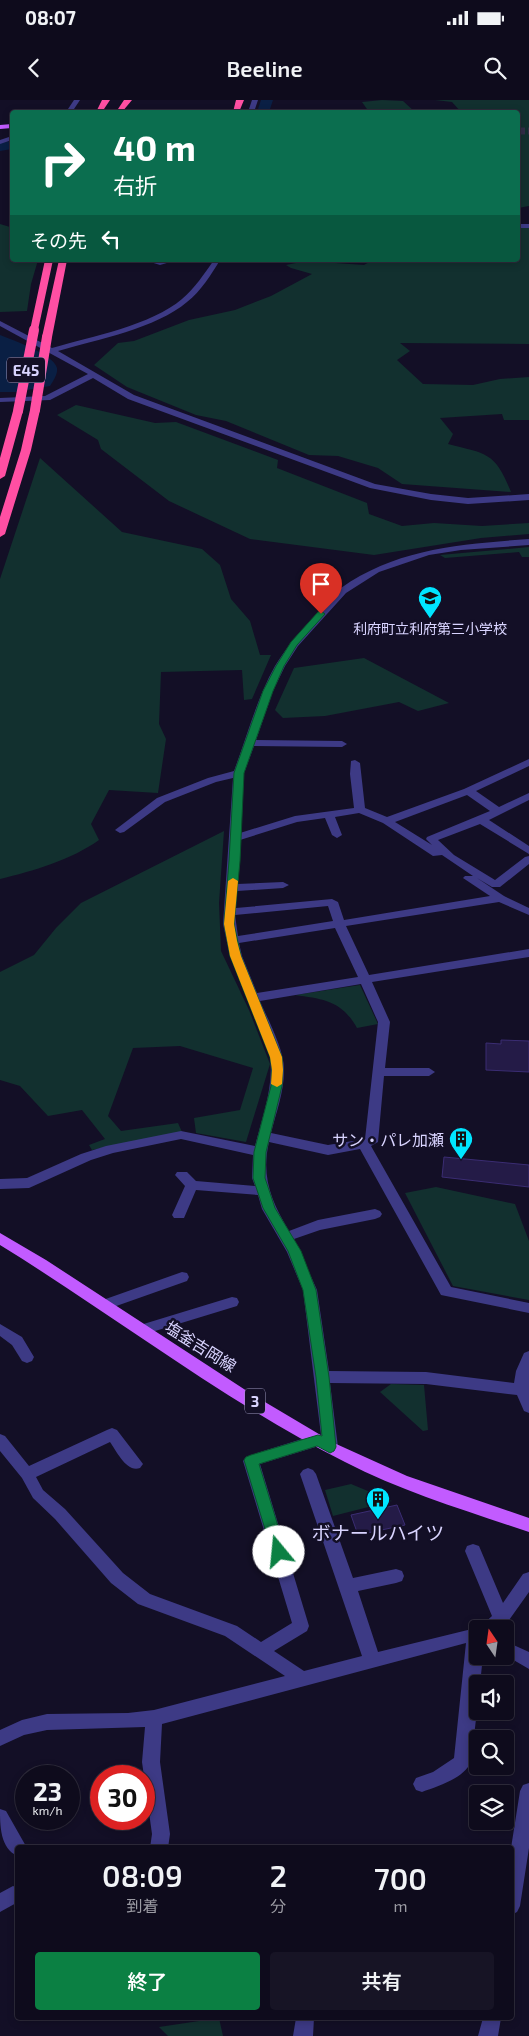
<!DOCTYPE html>
<html lang="ja">
<meta charset="utf-8">
<style>
:root{--surface:#0e0b1c;--page:#171425;--text:#f1f3f6;--muted:#9b9ba3;--line:#2e2b3b;--accent:#0b8043}
body{margin:0;font-family:"Exo 2","Noto Sans JP",sans-serif;background:var(--page);color:var(--text);height:100vh;display:flex;flex-direction:column;font-size:19px;white-space:nowrap}
*{box-sizing:border-box;margin:0}
p{font-size:16px;color:var(--muted)}
.icon{flex:none;width:28px;height:28px;fill:none;stroke:currentColor;stroke-width:2;stroke-linecap:round;stroke-linejoin:round}
.map{position:relative;flex:1;overflow:hidden}
.panel{position:absolute;left:15px;top:1745px;width:499px;height:175px;display:flex;flex-direction:column;background:var(--surface);border-radius:5px;box-shadow:0 2px 8px #0003,0 0 0 1px var(--line)}
.panel>*{flex:none}
.hud{position:absolute;left:10px;top:10px;width:510px;height:152px;border-radius:5px;box-shadow:0 2px 8px #0003,0 0 0 1px var(--line);background:#0b6e4f;color:#fff;overflow:hidden}
.needle{width:32px;rotate:347deg}
.controls{position:absolute;left:469px;top:1520px;display:grid;gap:10px}
.controls a{display:grid;place-items:center;width:45px;height:45px;border-radius:5px;background:var(--surface);box-shadow:0 2px 8px #0003,0 0 0 1px var(--line);font-size:25px}
.speed{position:absolute;left:15px;top:1665px;display:flex;gap:10px;font-size:25px;font-weight:700;text-align:center}
.speed>*{display:grid;place-content:center;width:65px;height:65px;border-radius:50%;background:var(--surface);box-shadow:0 2px 8px #0003,0 0 0 1px var(--line);line-height:1}
.speed small{font-size:12px;font-weight:400}
.speed .limit{border:8px solid #d22;background:#fff;color:#111}
.pin{position:absolute;display:grid;place-items:center;width:42px;height:42px;color:#fff;margin:-51px -21px;border-radius:50% 50% 50% 0;rotate:-45deg;box-shadow:0 0 5px #0007}
.pin .icon{rotate:45deg}
.me{position:absolute;width:55px;margin:-28px;rotate:343deg;stroke-linejoin:round;filter:drop-shadow(0 0 4px #0008)}
.turn{display:flex;align-items:center;gap:18px;height:105px;padding:0 20px;font-size:22px}
.turn .icon{width:65px;height:65px;stroke-width:2.5}
.turn b{display:block;font-size:35px;line-height:42px}
.then{display:flex;align-items:center;height:48px;padding:0 20px;background:#0003;gap:10px;font-size:19px}
.eta{display:flex;justify-content:space-evenly;align-items:center;height:85px;text-align:center}
.eta b{font-size:30px;font-weight:600;line-height:35px}
.cta{display:flex;gap:10px;margin-top:auto;padding:10px 20px}
.cta a{flex:1;height:58px;border-radius:5px;background:var(--accent);color:#fff;font-size:20px;font-weight:600;line-height:58px;text-align:center}
.cta a+a{background:var(--page);color:var(--text)}
.status{display:flex;justify-content:space-between;align-items:center;height:35px;padding:0 25px;background:var(--surface);direction:ltr}
.status svg{height:14px;fill:currentColor}
header{display:flex;justify-content:space-between;align-items:center;height:65px;padding:0 20px;background:var(--surface);font-size:22px;font-weight:600}
.map>svg:first-child{display:block}
.green{fill:#12302f}
.water{fill:#0a1f44}
.lines{fill:none;stroke-linecap:round;stroke-linejoin:round}
.river{fill:#0a1f44;fill-rule:evenodd}
.building{fill:#241b47;stroke:#3b2d73}
.major-tunnel{stroke:#312d47;stroke-width:7;stroke-dasharray:7 3;stroke-linecap:butt}
.minor{fill:#3d3a85;fill-rule:evenodd}
.major{fill:#c25bff;fill-rule:evenodd}
.highway{fill:#ff4fa3;fill-rule:evenodd}
.highway-bridge{stroke:#ff4fa3;stroke-width:10}
.route{fill:#0b8043;stroke:#07532c}
.slow{fill:#f59e0b}
.labels{text-anchor:middle;dominant-baseline:central;stroke-width:5;stroke-linejoin:round;paint-order:stroke}
.far-poi-label{font-size:14px;fill:#d9d4ff;stroke:#130f26}
.shield{fill:#130f26;stroke:#9e99be;stroke-width:1}
.shield-label{font-size:15px;font-weight:bold;fill:#d9d4ff}
.poi-label{font-size:16px;fill:#d9d4ff;stroke:#130f26;text-anchor:end}
.street-label{font-size:16px;fill:#d9d4ff;stroke:#130f26}
.near-poi-label{font-size:19px;fill:#d9d4ff;stroke:#130f26}
</style>
<div class="status"><b>08:07</b><svg viewBox="0 0 49 12"><path d="M0 12V9h3v3zM5 12V6h3v6zM10 12V3h3v9zM15 12V0h3v12zM26 1h20v11H26zM47 4h2v5h-2z"/></svg></div>
<header><svg class="icon" aria-label="back" viewBox="0 0 24 24"><path d="M15 5l-7 7 7 7"/></svg>Beeline<svg class="icon" aria-label="search" viewBox="0 0 24 24"><circle cx="10" cy="10" r="6"/><path d="M15 15l6 6"/></svg></header>
<div class="map">
<svg width="529" height="1936" viewBox="0 0 529 1936">
<rect width="100%" height="100%" fill="#130f26"/>
<!-- green -->
<path class="green" d="M 382,0 L 403,1 L 415,12 L 449,12 L 369,12 L 362,2 Z
M 435,0 L 529,0 L 529,106 L 518,108 L 518,12 L 461,12 L 452,2 Z
M 0,124 L 10,127 L 12,125 L 12,160 L 38,160 L 31,184 L 27,211 L 0,212 Z
M 518,128 L 529,128 L 529,244 L 400,243 L 410,251 L 397,260 L 423,284 L 473,285 L 500,279 L 529,277 L 529,320 L 504,320 L 502,314 L 440,318 L 453,334 L 448,344 C 487,354 495,352 511,392 L 402,384 L 378,368 L 338,356 L 309,355 L 226,321 L 196,315 L 127,287 L 94,265 L 118,243 L 134,241 L 189,220 L 235,210 L 271,196 L 312,174 L 291,168 L 286,165 L 306,161 L 364,165 L 373,160 L 518,160 Z
M 76,305 L 155,323 L 176,322 L 278,360 L 277,368 L 367,403 L 369,414 L 402,426 L 434,423 L 482,426 L 529,423 L 529,434 L 481,438 L 374,455 L 250,439 L 169,401 L 101,349 L 98,340 L 57,315 Z
M 40,358 L 122,432 L 202,449 L 220,465 L 231,499 L 250,521 L 260,555 L 271,555 L 252,599 L 244,600 L 242,570 L 161,572 L 159,624 L 166,639 L 158,693 L 109,690 L 91,724 L 99,740 C 71,760 33,771 0,779 L 0,479 Z
M 529,447 L 529,457 L 522,457 L 519,452 L 445,458 L 440,455 Z
M 364,558 L 449,603 L 418,611 L 399,602 L 325,616 L 283,618 L 275,610 L 294,568 Z
M 224,731 L 219,803 L 221,851 L 249,910 L 270,964 L 246,1042 L 196,1033 L 194,1018 L 240,1010 L 253,968 L 180,946 L 133,948 L 108,1016 L 121,1031 L 178,1023 L 182,1032 L 92,1050 L 89,1045 L 105,1039 L 82,1010 L 48,1016 L 20,986 L 0,980 L 0,872 L 34,855 L 56,828 L 81,803 Z
M 360,885 L 378,924 L 357,928 C 342,901 324,899 295,895 Z
M 436,1087 L 515,1104 L 529,1141 L 529,1200 L 453,1186 L 405,1093 Z
M 391,1284 L 424,1285 L 428,1330 L 423,1331 L 380,1292 Z
M 351,1384 L 392,1401 L 333,1416 L 325,1390 Z
M 219,1918 L 223,1936 L 168,1936 L 159,1927 Z"/>
<!-- water -->
<path class="water" d="M 0,235 C 12,240 54,254 57,268 C 58,274 53,281 50,286 L 15,292 L 0,292 Z"/>
<g class="lines">
<!-- river -->
<path class="river" d="M 261,0 L 273,0 L 269,12 L 257,12 Z
M 12,41 L 12,49 L 0,51 L 0,43 Z"/>
</g>
<!-- building -->
<path class="building" d="M 501,940 L 529,941 L 529,972 L 486,970 L 486,943 L 501,944 Z
M 444,1057 L 529,1065 L 529,1087 L 442,1077 Z
M 397,1405 L 405,1425 L 358,1435 L 351,1415 Z"/>
<g class="lines">
<!-- major-tunnel -->
<path class="major-tunnel" d="M 518,31 L 529,31"/>
<!-- minor -->
<path class="minor" d="M 74,0 L 80,0 L 72,12 L 66,12 Z
M 252,0 L 258,0 L 254,12 L 248,12 Z
M 12,36 L 12,40 L 0,44 L 0,40 Z
M 518,124 L 529,124 L 529,128 L 518,128 Z
M 144,160 L 177,160 L 160,165 Z
M 214,160 L 220,160 C 211,175 201,191 187,202 C 157,228 96,240 58,251 L 134,295 L 375,384 L 431,394 L 468,398 L 529,394 L 529,400 L 468,404 L 431,400 L 370,388 L 128,299 L 93,278 L 50,300 L 0,302 L 0,298 L 45,296 L 88,274 L 0,226 L 0,221 L 52,248 C 90,237 152,225 182,199 C 195,188 204,174 214,160 Z
M 529,439 L 529,445 L 461,450 L 429,455 L 379,472 L 346,493 L 298,546 L 285,566 L 273,591 L 256,640 L 342,641 L 347,644 L 342,647 L 254,646 L 244,673 L 240,733 L 295,716 L 354,708 L 350,674 L 351,661 L 355,660 L 360,663 L 365,708 L 387,717 L 464,689 L 529,659 L 529,666 L 476,691 L 499,707 L 529,693 L 529,700 L 489,720 L 529,746 L 529,754 L 480,724 L 438,740 L 454,755 L 495,780 L 525,757 L 529,756 L 529,764 L 500,787 L 492,787 L 477,778 L 504,796 L 529,808 L 529,815 L 499,802 L 346,826 L 369,875 L 529,849 L 529,857 L 372,882 L 390,922 L 385,968 L 429,968 L 435,972 L 429,976 L 384,976 L 378,1042 L 371,1046 L 451,1187 L 529,1203 L 529,1213 L 441,1195 L 360,1049 L 328,1055 L 269,1042 C 261,1076 271,1101 289,1131 L 318,1120 L 375,1109 L 380,1111 L 382,1114 L 380,1117 L 375,1119 L 320,1130 L 294,1139 L 317,1190 L 329,1271 L 426,1272 L 514,1283 L 516,1271 L 524,1253 L 529,1251 L 529,1313 L 524,1311 L 517,1295 L 426,1284 L 330,1283 L 338,1347 L 335,1351 L 330,1353 L 325,1351 L 322,1345 L 260,1364 L 309,1526 L 307,1531 L 274,1551 L 304,1571 L 362,1556 L 300,1374 L 303,1370 L 308,1368 L 313,1370 L 316,1374 L 353,1478 L 396,1469 L 402,1471 L 404,1476 L 402,1481 L 396,1483 L 358,1491 L 378,1552 L 480,1527 L 492,1516 L 465,1451 L 467,1446 L 473,1444 L 479,1446 L 503,1503 L 523,1474 L 529,1472 L 529,1492 L 507,1523 L 499,1529 L 478,1529 L 478,1556 L 483,1556 L 480,1584 L 478,1584 L 478,1602 L 471,1662 C 463,1679 438,1686 422,1692 L 416,1690 L 413,1684 L 416,1678 L 433,1672 L 454,1658 L 466,1543 L 162,1624 L 160,1662 L 170,1734 L 168,1748 L 150,1748 L 152,1734 L 142,1662 L 145,1627 L 47,1630 L 24,1635 L 0,1646 L 0,1630 L 22,1620 L 47,1614 L 128,1613 L 154,1610 L 285,1576 L 225,1536 L 138,1504 L 111,1483 L 55,1419 L 33,1398 L 22,1378 L 0,1351 L 0,1334 L 5,1336 L 29,1366 L 107,1330 L 112,1328 L 117,1330 L 140,1360 L 143,1364 L 140,1368 C 127,1373 117,1352 110,1342 L 36,1377 L 43,1390 L 65,1409 L 123,1473 L 150,1494 L 237,1526 L 261,1542 L 292,1523 L 243,1361 L 246,1357 L 251,1355 L 318,1334 L 321,1335 L 303,1190 L 287,1152 L 262,1109 L 258,1095 L 196,1090 L 184,1118 L 174,1118 L 172,1115 L 185,1086 L 175,1075 L 177,1072 L 187,1072 L 196,1081 L 255,1086 L 252,1078 L 253,1055 L 181,1039 L 113,1053 L 91,1060 L 29,1088 L 0,1089 L 0,1079 L 27,1078 L 81,1054 L 106,1046 L 181,1031 L 255,1046 C 262,1018 274,987 270,957 L 230,856 L 223,824 L 233,678 L 216,682 L 165,702 L 124,732 L 120,733 L 115,730 L 157,698 L 208,678 L 234,671 C 247,636 257,598 275,566 C 286,548 299,533 313,518 C 322,508 331,496 341,488 C 397,448 463,444 529,439 ZM 467,695 L 490,711 L 427,737 L 426,739 L 432,745 L 395,722 ZM 359,713 L 383,723 L 433,756 L 442,755 L 473,776 L 465,776 L 463,778 L 490,796 L 344,820 L 338,802 L 332,799 L 236,808 L 237,791 L 283,788 L 289,785 L 283,782 L 237,784 L 240,740 L 297,722 L 325,718 L 332,735 L 337,738 L 342,735 L 335,717 ZM 328,806 L 333,821 L 238,836 L 235,815 ZM 335,828 L 358,877 L 257,893 L 242,856 L 239,843 ZM 361,884 L 378,922 L 365,1039 L 328,1045 L 271,1033 C 276,1013 284,992 284,971 C 285,951 268,920 260,901 Z
M 182,1172 L 187,1173 L 189,1177 L 187,1181 L 105,1210 L 100,1209 L 98,1205 L 100,1201 Z
M 232,1197 L 237,1198 L 239,1202 L 237,1206 L 142,1235 L 137,1234 L 135,1230 L 137,1226 Z
M 0,1224 L 22,1237 L 34,1257 L 32,1261 L 27,1263 L 22,1261 L 12,1245 L 0,1236 Z
M 505,1541 L 529,1552 L 529,1569 L 505,1555 Z
M 529,1683 L 529,1748 L 520,1806 L 517,1812 L 511,1815 L 511,1748 L 520,1691 L 523,1685 Z
M 0,1709 L 6,1711 L 27,1748 L 18,1748 L 18,1756 C 0,1749 0,1725 0,1709 Z
M 13,1786 L 18,1788 L 18,1802 L 0,1812 L 0,1793 Z
M 296,1918 L 314,1918 L 313,1936 L 293,1936 Z
M 483,1918 L 501,1918 L 498,1936 L 478,1936 Z"/>
<!-- major -->
<path class="major" d="M 12,24 L 12,28 L 0,29 L 0,25 Z
M 0,1133 L 46,1160 L 250,1293 L 334,1343 L 407,1376 L 529,1418 L 529,1432 C 467,1411 403,1392 345,1362 C 224,1301 115,1216 0,1145 Z"/>
<!-- highway -->
<path class="highway" d="M 102,0 L 110,0 L 102,12 L 96,12 Z
M 124,0 L 132,0 L 122,12 L 116,12 Z
M 236,0 L 244,0 L 239,12 L 233,12 Z
M 45,160 L 53,160 L 38,230 L 34,233 L 30,230 Z
M 59,160 L 67,160 L 52,237 L 47,240 L 42,237 Z
M 35,307 L 40,310 L 31,350 L 5,434 L 0,437 L 0,417 L 21,350 L 30,310 Z
M 18,308 L 23,311 L 5,376 L 0,379 L 0,358 L 13,311 Z"/>
<!-- highway-bridge -->
<path class="highway-bridge" d="M 35,310 L 47,237
M 18,311 L 34,230"/>
</g>
<!-- route -->
<path class="route" d="M 321,511 L 325,514 L 297,545 L 284,566 L 273,591 L 244,673 L 240,761 L 234,824 L 241,856 L 282,957 L 283,970 L 282,986 L 266,1052 L 265,1078 L 275,1108 L 301,1151 L 316,1190 L 329,1277 L 336,1347 L 334,1351 L 330,1353 L 317,1346 L 259,1364 L 286,1452 L 284,1457 L 279,1459 L 274,1457 L 272,1452 L 244,1360 L 246,1357 L 251,1355 L 318,1335 L 322,1336 L 316,1277 L 303,1190 L 288,1151 L 263,1108 L 253,1078 L 254,1052 L 271,986 L 272,970 L 270,957 L 230,856 L 224,824 L 229,761 L 234,673 L 263,591 L 276,566 L 291,542 L 318,512 Z"/>
<!-- slow -->
<path class="slow" d="M 233,778 L 238,781 L 234,824 L 237,841 L 241,856 L 282,957 L 283,970 L 282,984 L 277,987 L 271,984 L 272,970 L 270,957 L 230,856 L 224,824 L 228,781 Z"/>
<!-- icons -->
<defs>
<g id="school-pin" transform="scale(1.25)"><path d="M0 17L-7.5 6A9.5 9.5 0 1 1 7.5 6Z" fill="#00e5ff" stroke="#130f26"/><path d="M0-5L7-2L0 1L-7-2ZM-4 1L0 2.5L4 1V4Q0 6-4 4Z" fill="#111"/></g>
<g id="building-pin" transform="scale(1.25)"><path d="M0 17L-7.5 6A9.5 9.5 0 1 1 7.5 6Z" fill="#00e5ff" stroke="#130f26"/><path d="M-4-6H4V6H1V3H-1V6H-4ZM-2.5-4.3h1.7v1.8h-1.7ZM.8-4.3h1.7v1.8H.8ZM-2.5-1h1.7V.8h-1.7ZM.8-1h1.7V.8H.8Z" fill="#111"/></g>
</defs>
<g fill-rule="evenodd">
<use href="#school-pin" x="430" y="498"/>
<use href="#building-pin" x="461" y="1039"/>
<use href="#building-pin" x="378" y="1399"/>
</g>
<g class="labels">
<!-- far-poi labels -->
<g class="far-poi-label">
<text x="430" y="528">利府町立利府第三小学校</text>
</g>
<!-- shield labels -->
<g class="shield">
<rect x="7" y="257.5" width="38" height="25" rx="4"/>
<rect x="245" y="1288.5" width="20" height="25" rx="4"/>
</g>
<g class="shield-label">
<text x="26" y="270">E45</text>
<text x="255" y="1301">3</text>
</g>
<!-- poi labels -->
<g class="poi-label">
<text x="444" y="1039">サン・パレ加瀬</text>
</g>
<!-- street labels -->
<g class="street-label">
<text transform="translate(201 1246) rotate(32)">塩釜吉岡線</text>
</g>
<!-- near-poi labels -->
<g class="near-poi-label">
<text x="378" y="1432">ボナールハイツ</text>
</g>
</g>
</svg>
<div class="controls">
<a><svg class="needle" viewBox="-14 -14 28 28"><path d="M0-13l5 13h-10z" fill="#e53935"/><path d="M0 13l5-13h-10z" fill="#9b9ba3"/></svg></a>
<a><svg class="icon" aria-label="sound" viewBox="0 0 24 24"><path d="M4 9h4l5-4v14l-5-4H4zM17 9q2 3 0 6"/></svg></a>
<a><svg class="icon" aria-label="search" viewBox="0 0 24 24"><circle cx="10" cy="10" r="6"/><path d="M15 15l6 6"/></svg></a>
<a><svg class="icon" aria-label="layers" viewBox="0 0 24 24"><path d="M12 4l9 5-9 5-9-5zM3 14l9 5 9-5"/></svg></a>
</div>
<div class="speed"><div>23<small>km/h</small></div><div class="limit">30</div></div>
<div class="pin" style="left:321px;top:514px;background:#d93025"><svg class="icon" aria-label="arrive" viewBox="0 0 24 24"><path d="M6 21V4h12l-3 4 3 4H6"/></svg></div>
<svg class="me" style="left:279px;top:1452px" viewBox="-20 -20 40 40"><circle r="19" fill="#fff"/><path d="M0-13L10 11 0 6-10 11z" fill="#0b8043"/></svg>
<div class="hud">
<div class="turn"><svg class="icon" aria-label="right" viewBox="0 0 24 24"><path d="M7 20v-9h11M14 6l5 5-5 5"/></svg><div><b>40 m</b>右折</div></div>
<div class="then">その先<svg class="icon" aria-label="left" viewBox="0 0 24 24"><path d="M17 20v-9H6M10 6l-5 5 5 5"/></svg></div>
</div>
<section class="panel">
<div class="eta">
<div><b>08:09</b><p>到着</p></div>
<div><b>2</b><p>分</p></div>
<div><b>700</b><p>m</p></div>
</div>
<div class="cta"><a>終了</a><a>共有</a></div>
</section>
</div>
